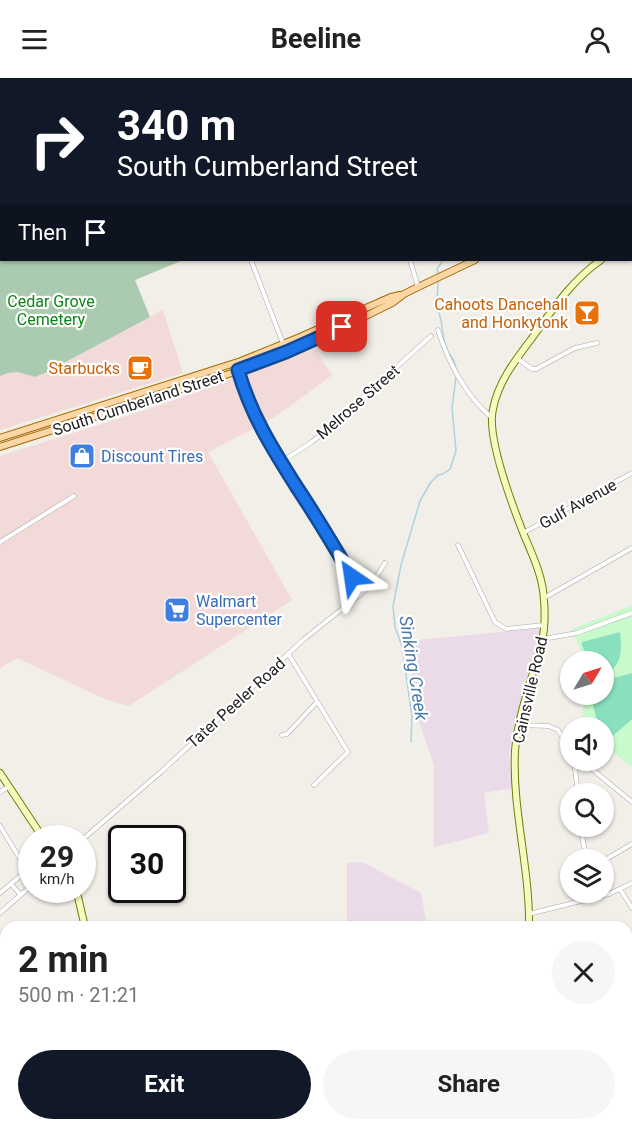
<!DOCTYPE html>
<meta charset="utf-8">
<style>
:root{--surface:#fff;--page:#f6f6f6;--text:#222;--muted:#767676;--accent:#111827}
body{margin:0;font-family:Roboto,sans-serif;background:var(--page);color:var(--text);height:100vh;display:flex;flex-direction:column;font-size:22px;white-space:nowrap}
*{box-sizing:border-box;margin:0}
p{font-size:20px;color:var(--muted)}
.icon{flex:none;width:33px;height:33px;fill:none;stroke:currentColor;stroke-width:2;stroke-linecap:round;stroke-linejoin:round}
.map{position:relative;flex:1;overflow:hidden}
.panel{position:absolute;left:0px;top:843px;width:633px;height:210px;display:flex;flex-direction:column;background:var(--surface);border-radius:18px 18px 0 0;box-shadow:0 2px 4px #0004}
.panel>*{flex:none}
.guide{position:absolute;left:0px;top:0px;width:633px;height:183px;box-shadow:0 2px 4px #0004;background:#111827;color:#fff;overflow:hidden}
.needle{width:39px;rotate:52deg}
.buttons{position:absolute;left:560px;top:573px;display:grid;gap:12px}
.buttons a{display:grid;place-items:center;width:54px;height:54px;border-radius:50%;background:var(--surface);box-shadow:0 2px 4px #0004;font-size:30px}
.speed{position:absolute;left:18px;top:747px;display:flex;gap:12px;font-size:30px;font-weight:700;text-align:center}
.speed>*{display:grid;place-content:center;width:78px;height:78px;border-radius:50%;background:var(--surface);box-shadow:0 2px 4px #0004;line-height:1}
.speed small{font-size:15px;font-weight:400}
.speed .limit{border:3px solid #111;border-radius:9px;background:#fff;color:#111}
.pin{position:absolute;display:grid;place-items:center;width:51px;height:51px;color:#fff;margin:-26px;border-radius:12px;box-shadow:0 3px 9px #0006}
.me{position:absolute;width:66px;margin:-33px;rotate:328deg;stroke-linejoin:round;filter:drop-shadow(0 0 4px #0008)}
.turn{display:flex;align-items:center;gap:21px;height:126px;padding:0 18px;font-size:27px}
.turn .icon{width:78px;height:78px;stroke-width:2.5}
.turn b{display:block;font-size:42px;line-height:51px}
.then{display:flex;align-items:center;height:57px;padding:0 18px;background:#0003;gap:12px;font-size:22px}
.round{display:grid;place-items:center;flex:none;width:63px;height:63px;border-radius:32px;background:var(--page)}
.headline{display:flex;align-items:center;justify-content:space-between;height:102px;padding:0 18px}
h1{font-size:36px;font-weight:700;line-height:45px}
.primary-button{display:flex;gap:12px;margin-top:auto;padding:12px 18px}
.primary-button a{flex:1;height:69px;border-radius:36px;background:var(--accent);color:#fff;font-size:24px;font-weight:700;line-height:69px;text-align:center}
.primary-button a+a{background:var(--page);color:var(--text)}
header{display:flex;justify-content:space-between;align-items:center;height:78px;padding:0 18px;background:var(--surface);font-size:27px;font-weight:700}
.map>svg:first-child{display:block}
.commercial{fill:#f2dad9}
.industrial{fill:#ebdbe8}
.cemetery{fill:#aacbaf}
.park{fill:#c8facc}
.pitch{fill:#88e0be}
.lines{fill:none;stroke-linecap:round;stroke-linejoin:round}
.stream{stroke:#aad3df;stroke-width:1.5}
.street-casing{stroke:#a9a9a9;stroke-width:5}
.secondary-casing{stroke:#707d05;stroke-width:8}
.primary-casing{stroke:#a06b00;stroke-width:8}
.street{stroke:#fff;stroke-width:4}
.secondary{stroke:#f7fabf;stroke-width:6}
.primary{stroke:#fcd6a4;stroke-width:6}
.rail-casing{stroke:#707070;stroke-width:4}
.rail{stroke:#fff;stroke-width:1.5;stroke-dasharray:4.5;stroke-linecap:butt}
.route-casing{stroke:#114b97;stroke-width:15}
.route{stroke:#1a73e8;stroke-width:10}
.labels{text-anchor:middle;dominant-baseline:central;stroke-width:4.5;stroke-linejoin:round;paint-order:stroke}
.park-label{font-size:16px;fill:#0c8416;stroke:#fff}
.food-label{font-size:16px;fill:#c56008;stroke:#fff;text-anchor:end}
.street-label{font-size:16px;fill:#222;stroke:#fff}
.shop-label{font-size:16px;fill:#366cbe;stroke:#fff;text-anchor:start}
.water-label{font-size:18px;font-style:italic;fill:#4a7aab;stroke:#fff}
</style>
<header><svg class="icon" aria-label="menu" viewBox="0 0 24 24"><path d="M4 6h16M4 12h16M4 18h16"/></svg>Beeline<svg class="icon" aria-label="person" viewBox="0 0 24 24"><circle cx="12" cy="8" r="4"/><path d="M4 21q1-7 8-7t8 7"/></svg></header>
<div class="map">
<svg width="632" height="1053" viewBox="0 0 632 1053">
<rect width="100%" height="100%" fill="#f2efe9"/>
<!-- commercial -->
<path class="commercial" d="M 163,232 L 183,295 L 0,352 L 0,298 L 8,295 L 18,294 L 35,299 L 47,294 Z
M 314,270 L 332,297 L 293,326 L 265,345 L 208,374 L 292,522 L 129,628 L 107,622 L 17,580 L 0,590 L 0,378 L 152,330 Z"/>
<!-- industrial -->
<path class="industrial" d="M 542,550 L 514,646 L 509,679 L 513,710 L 484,715 L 489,755 L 434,769 L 434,687 L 418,641 L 411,594 L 418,562 Z
M 362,784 L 421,815 L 427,849 L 347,849 L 347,785 Z"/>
<!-- cemetery -->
<path class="cemetery" d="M 0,0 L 152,0 L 152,1 L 2,2 L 2,182 L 180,182 L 181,183 L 135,202 L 150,239 L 47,294 L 35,299 L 18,294 L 8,295 L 0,298 Z"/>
<!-- park -->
<path class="park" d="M 632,527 L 632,689 L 603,666 L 603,650 L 583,649 L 583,617 L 603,616 L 603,584 L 585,583 L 572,551 Z"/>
<!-- pitch -->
<path class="pitch" d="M 620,554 C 622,575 622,587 603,599 L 603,584 L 589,583 L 582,567 L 582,564 Z
M 632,595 L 632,641 L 614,657 L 603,660 L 603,650 L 599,649 L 590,617 L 603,616 L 603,603 Z"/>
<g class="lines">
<!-- stream -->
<path class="stream" d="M 438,196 L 437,191 L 443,182
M 438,203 L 437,228 L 441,242 L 444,262 L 448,274 L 454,283 L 456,291
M 411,664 L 412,638 L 405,590 L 403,571 L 395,549 L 393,528 L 401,487 L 420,423 L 431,404 L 438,397 L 443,396 L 450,391 L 456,373 L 452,330 L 456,299"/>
<!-- street casing -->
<g class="street-casing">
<path id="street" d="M 192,0 L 193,2
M 318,0 L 319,2
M 415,0 L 416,2
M 251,182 L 284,268
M 410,182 L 418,209
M 438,252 C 448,284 466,318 491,339
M 518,281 L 532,291 L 536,291 L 575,270 L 597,265
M 238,293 C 251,339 274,372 299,412 C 320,446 341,480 362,515
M 281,384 L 312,364 L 329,350 L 431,258
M 523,455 L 632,395
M 0,464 L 74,418
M 458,467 L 495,544 L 506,551 L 544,547
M 544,520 L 632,470
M 543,561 L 577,555 L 632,535
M 289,577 L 348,674 L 314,707
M 519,647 L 549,648 L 558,652 L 570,672
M 282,657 L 287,656 L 317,624
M 574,682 L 578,716
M 581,682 L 632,724
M 0,714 L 8,709
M 0,748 L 25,789 L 26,793 L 0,815
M 582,748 C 583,761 582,772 591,782
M 82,762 L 162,693 L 303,562 L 362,515 L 373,504 L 385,485
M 603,783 L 632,766
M 11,806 L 20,816
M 620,811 L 632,830
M 0,835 L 32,807
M 529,836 L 609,816 L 632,805
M 607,1047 L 619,1053"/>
</g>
<!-- secondary casing -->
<g class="secondary-casing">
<path id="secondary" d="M 568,0 L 569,2
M 0,695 L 43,760
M 74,812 L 78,819 L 85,849
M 529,849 C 530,790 512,731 515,673 C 518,635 533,599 542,563 C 545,550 545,535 544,522 C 543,499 533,478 524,457 C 513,429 486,359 493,331 C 498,304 516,281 532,260 C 552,232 573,201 601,182
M 174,1047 L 182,1053
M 490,1053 L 492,1047"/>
</g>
<!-- primary casing -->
<g class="primary-casing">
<path id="primary" d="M 0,360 L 241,283 L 300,259 L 391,219 L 400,217
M 0,369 L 238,293 L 286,274 L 356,243 L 392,225 L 404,216 L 418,209 L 475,182"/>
</g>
<!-- street -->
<use href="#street" class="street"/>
<!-- secondary -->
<use href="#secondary" class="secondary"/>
<!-- primary -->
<use href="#primary" class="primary"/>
<!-- rail casing -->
<g class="rail-casing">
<path id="rail" d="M 630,1042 L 632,1043"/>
</g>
<!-- rail -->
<use href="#rail" class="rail"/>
</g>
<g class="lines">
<!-- route casing -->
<g class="route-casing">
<path id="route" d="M 342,249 L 286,274 L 238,292 C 251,337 272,370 296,408 C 316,438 334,468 352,499"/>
</g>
<!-- route -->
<use href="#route" class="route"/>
</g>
<!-- icons -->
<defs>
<g id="bar-square" transform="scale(1.35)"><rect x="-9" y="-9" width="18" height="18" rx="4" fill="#e8710a" stroke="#fff"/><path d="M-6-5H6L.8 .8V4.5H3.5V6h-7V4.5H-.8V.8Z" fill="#fff"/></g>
<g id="cafe-square" transform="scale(1.35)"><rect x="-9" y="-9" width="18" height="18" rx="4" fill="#e8710a" stroke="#fff"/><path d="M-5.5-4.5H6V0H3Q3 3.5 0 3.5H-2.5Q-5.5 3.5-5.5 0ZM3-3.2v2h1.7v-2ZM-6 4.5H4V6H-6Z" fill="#fff"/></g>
<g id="shop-square" transform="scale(1.35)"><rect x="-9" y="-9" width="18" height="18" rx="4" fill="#3f7fe0" stroke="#fff"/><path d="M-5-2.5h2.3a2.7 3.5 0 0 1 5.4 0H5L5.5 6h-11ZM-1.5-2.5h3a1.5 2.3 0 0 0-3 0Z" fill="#fff"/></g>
<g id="supermarket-square" transform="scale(1.35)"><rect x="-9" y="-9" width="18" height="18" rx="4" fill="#3f7fe0" stroke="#fff"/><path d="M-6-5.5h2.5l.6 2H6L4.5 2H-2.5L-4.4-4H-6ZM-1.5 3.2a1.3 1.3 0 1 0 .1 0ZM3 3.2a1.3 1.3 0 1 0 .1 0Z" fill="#fff"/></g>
</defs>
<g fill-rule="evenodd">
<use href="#bar-square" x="587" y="235"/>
<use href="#cafe-square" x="140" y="290"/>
<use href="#shop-square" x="82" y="378"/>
<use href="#supermarket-square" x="177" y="532"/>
</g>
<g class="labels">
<!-- park labels -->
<g class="park-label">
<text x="51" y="223">Cedar Grove<tspan x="51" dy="18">Cemetery</tspan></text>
</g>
<!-- food labels -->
<g class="food-label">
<text x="568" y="226">Cahoots Dancehall<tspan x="568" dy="18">and Honkytonk</tspan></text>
<text x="120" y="290">Starbucks</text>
</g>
<!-- street labels -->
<g class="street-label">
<text transform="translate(358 324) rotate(-41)">Melrose Street</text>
<text transform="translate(138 325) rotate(-18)">South Cumberland Street</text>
<text transform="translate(578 426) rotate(-29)">Gulf Avenue</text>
<text transform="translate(530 612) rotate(-77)">Cainsville Road</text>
<text transform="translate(236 625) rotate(-42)">Tater Peeler Road</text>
</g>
<!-- shop labels -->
<g class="shop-label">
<text x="101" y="378">Discount Tires</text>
<text x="196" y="523">Walmart<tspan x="196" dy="18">Supercenter</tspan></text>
</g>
<!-- water labels -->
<g class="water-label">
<text transform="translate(414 590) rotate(81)">Sinking Creek</text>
</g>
</g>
</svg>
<div class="buttons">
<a><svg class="needle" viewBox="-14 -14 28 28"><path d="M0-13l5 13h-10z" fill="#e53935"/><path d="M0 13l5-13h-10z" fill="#767676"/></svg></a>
<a><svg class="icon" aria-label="sound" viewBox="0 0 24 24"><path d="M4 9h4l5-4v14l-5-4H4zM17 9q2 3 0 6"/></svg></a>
<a><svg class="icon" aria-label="search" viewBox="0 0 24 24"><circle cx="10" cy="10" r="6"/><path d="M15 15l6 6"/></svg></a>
<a><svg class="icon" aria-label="layers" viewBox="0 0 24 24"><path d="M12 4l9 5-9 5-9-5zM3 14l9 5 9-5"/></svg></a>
</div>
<div class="speed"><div>29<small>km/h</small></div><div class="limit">30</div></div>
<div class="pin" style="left:342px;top:249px;background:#d93025"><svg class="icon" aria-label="arrive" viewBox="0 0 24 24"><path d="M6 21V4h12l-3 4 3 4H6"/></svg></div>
<svg class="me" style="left:352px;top:499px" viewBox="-20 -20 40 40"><path d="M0-17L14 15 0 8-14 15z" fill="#1a73e8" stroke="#fff" stroke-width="4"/></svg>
<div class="guide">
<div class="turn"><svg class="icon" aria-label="right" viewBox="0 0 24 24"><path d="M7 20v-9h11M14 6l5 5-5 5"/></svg><div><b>340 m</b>South Cumberland Street</div></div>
<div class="then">Then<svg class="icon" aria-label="arrive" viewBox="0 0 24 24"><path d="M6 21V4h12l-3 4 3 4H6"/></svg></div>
</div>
<section class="panel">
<div class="headline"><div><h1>2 min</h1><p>500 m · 21:21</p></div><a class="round"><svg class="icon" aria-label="close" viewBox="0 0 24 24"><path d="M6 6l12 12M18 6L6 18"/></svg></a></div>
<div class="primary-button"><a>Exit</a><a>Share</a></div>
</section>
</div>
